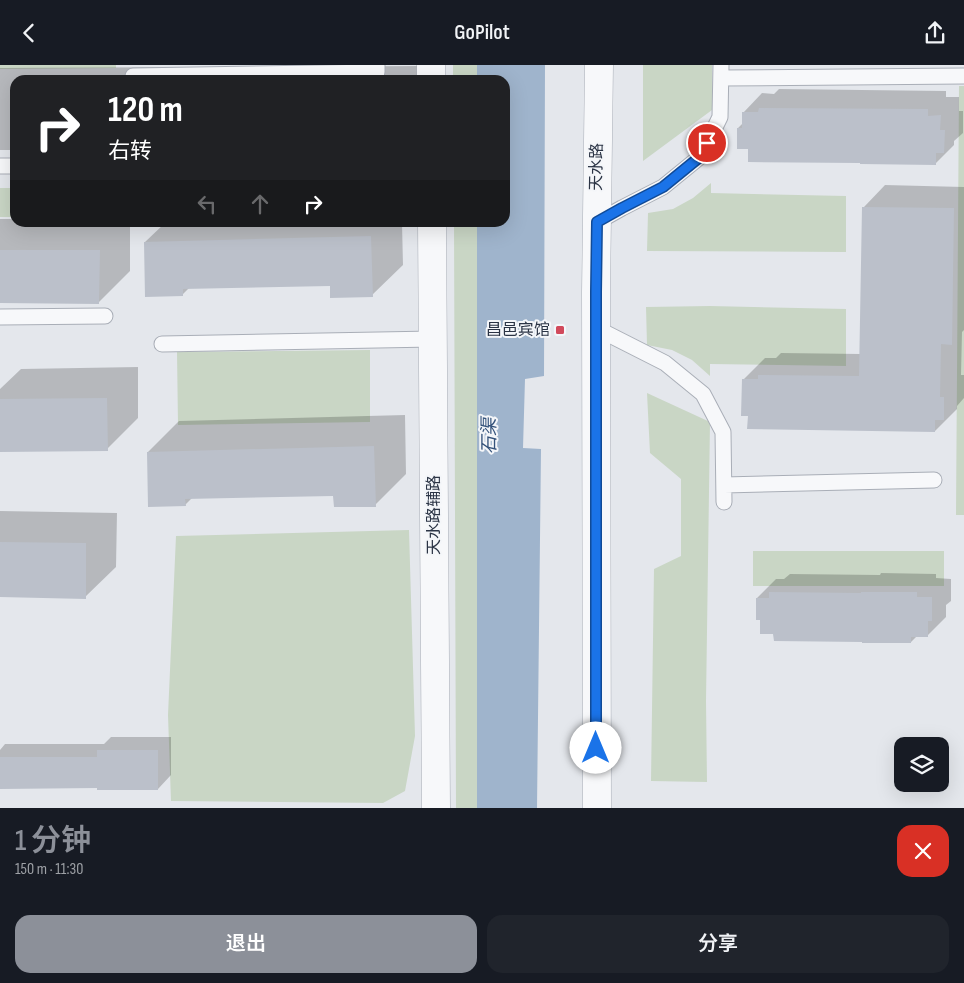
<!DOCTYPE html>
<html lang="zh">
<meta charset="utf-8">
<style>
:root{--surface:#171b24;--page:#20242c;--text:#f1f3f6;--muted:#9ea1a6;--accent:#8c9099}
body{margin:0;font-family:"Sofia Sans Condensed","Noto Sans SC",sans-serif;background:var(--page);color:var(--text);height:100vh;display:flex;flex-direction:column;font-size:19px;white-space:nowrap}
*{box-sizing:border-box;margin:0}
p{font-size:16px;color:var(--muted)}
.icon{flex:none;width:28px;height:28px;fill:none;stroke:currentColor;stroke-width:2;stroke-linecap:round;stroke-linejoin:round}
.map{position:relative;height:743px;overflow:hidden}
.details{display:flex;flex-direction:column;background:var(--surface);flex:1}
.details>*{flex:none}
.top-card{position:absolute;left:10px;top:10px;width:500px;height:152px;border-radius:15px;box-shadow:0 5px 20px #0002;background:#202124;color:#fff;overflow:hidden}
.controls{position:absolute;left:894px;top:672px;display:grid;gap:10px}
.controls a{display:grid;place-items:center;width:55px;height:55px;border-radius:10px;background:var(--surface);box-shadow:0 5px 20px #0002;font-size:25px}
.pin{position:absolute;display:grid;place-items:center;width:42px;height:42px;color:#fff;margin:-21px;border:2px solid #fff;border-radius:50%;box-shadow:0 1px 5px #0007}
.me{position:absolute;width:55px;margin:-28px;rotate:0deg;stroke-linejoin:round;filter:drop-shadow(0 0 4px #0008)}
.turn{display:flex;align-items:center;gap:18px;height:105px;padding:0 15px;font-size:22px}
.turn .icon{width:65px;height:65px;stroke-width:2.5}
.turn b{display:block;font-size:35px;line-height:42px}
.lanes{display:flex;align-items:center;height:48px;padding:0 15px;background:#0003;justify-content:center;gap:25px;direction:ltr}
.lanes .off{opacity:.35}
.round{display:grid;place-items:center;flex:none;width:52px;height:52px;border-radius:15px;background:var(--page)}
.head{display:flex;align-items:center;justify-content:space-between;height:85px;padding:0 15px}
h1{font-size:30px;font-weight:600;line-height:38px;color:var(--accent)}
.cta{display:flex;gap:10px;margin-top:auto;padding:10px 15px}
.cta a{flex:1;height:58px;border-radius:15px;background:var(--accent);color:#fff;font-size:20px;font-weight:600;line-height:58px;text-align:center}
.cta a+a{background:var(--page);color:var(--text)}
header{display:flex;justify-content:space-between;align-items:center;height:65px;padding:0 15px;background:var(--surface);font-size:22px;font-weight:600}
.map>svg:first-child{display:block}
.green{fill:#c9d6c5}
.water{fill:#9fb4cc}
.shadow{fill:#0003}
.building{fill:#bbc0ca}
.lines{fill:none;stroke-linecap:round;stroke-linejoin:round}
.service-casing{stroke:#a9aeb7;stroke-width:17}
.tertiary-casing{stroke:#a9aeb7;stroke-width:29}
.service{stroke:#f7f8fa;stroke-width:15}
.tertiary{stroke:#f7f8fa;stroke-width:28}
.route-casing{stroke:#114b97;stroke-width:12}
.route{stroke:#1a73e8;stroke-width:9}
.poi-dot{fill:#d1495b;stroke:#f4f6f9;stroke-width:2}
.labels{text-anchor:middle;dominant-baseline:central;stroke-width:4;stroke-linejoin:round;paint-order:stroke}
.street-label{font-size:16px;fill:#2b3445;stroke:#f4f6f9}
.poi-label{font-size:16px;fill:#2b3445;stroke:#f4f6f9;text-anchor:end}
.water-label{font-size:18px;font-style:italic;fill:#34527a;stroke:#f4f6f9}
</style>
<header><svg class="icon" aria-label="back" viewBox="0 0 24 24"><path d="M15 5l-7 7 7 7"/></svg>GoPilot<svg class="icon" aria-label="share" viewBox="0 0 24 24"><path d="M12 15V3M7 8l5-5 5 5M5 13v7h14v-7"/></svg></header>
<div class="map">
<svg width="964" height="743" viewBox="0 0 964 743">
<rect width="100%" height="100%" fill="#e4e7ec"/>
<!-- green -->
<path class="green" d="M 0,0 L 116,0 L 116,3 L 0,4 Z
M 453,0 L 477,0 L 477,15 L 453,15 Z
M 643,0 L 712,0 L 712,45 L 643,96 Z
M 959,21 L 964,21 L 964,450 L 956,450 Z
M 711,118 L 711,128 L 846,131 L 846,187 L 647,186 L 648,148 L 673,144 L 693,133 Z
M 0,123 L 15,123 L 15,152 L 0,152 Z
M 454,158 L 477,158 L 477,743 L 456,743 Z
M 710,241 L 846,244 L 846,301 L 710,299 L 710,311 L 692,295 L 672,285 L 647,280 L 646,242 Z
M 370,285 L 370,357 L 178,360 L 177,287 Z
M 647,328 L 710,357 L 706,636 L 707,717 L 651,716 L 654,504 L 681,491 L 681,414 L 650,388 Z
M 409,465 L 415,671 L 405,726 L 383,738 L 171,736 L 168,650 L 176,471 Z
M 753,486 L 944,486 L 944,521 L 753,521 Z"/>
<!-- water -->
<path class="water" d="M 477,0 L 545,0 L 544,311 L 525,314 L 523,383 L 541,384 L 537,743 L 477,743 L 477,158 L 505,158 L 505,15 L 477,15 Z"/>
<!-- shadow -->
<path class="shadow" d="M 422,1 L 423,15 L 15,15 L 15,85 L 0,85 L 0,3 Z
M 779,24 L 946,26 L 946,32 L 959,32 L 959,46 L 963,46 L 963,68 L 954,76 L 954,80 L 935,99 L 749,83 L 738,63 L 743,58 L 743,48 L 762,28 L 774,29 Z
M 885,120 L 964,122 L 964,265 L 962,267 L 961,310 L 964,310 L 964,333 L 957,341 L 957,344 L 935,366 L 749,350 L 743,315 L 765,293 L 776,293 L 781,288 L 861,289 L 864,142 Z
M 0,154 L 15,154 L 15,158 L 130,158 L 130,206 L 99,237 L 0,237 Z
M 165,158 L 402,158 L 403,200 L 372,230 L 331,220 L 189,223 L 182,230 L 145,177 Z
M 138,302 L 138,353 L 107,384 L 0,386 L 0,324 L 21,304 Z
M 405,350 L 406,409 L 375,440 L 335,429 L 193,432 L 185,440 L 148,387 L 179,356 Z
M 0,446 L 117,448 L 116,502 L 85,532 L 0,531 Z
M 881,508 L 936,509 L 936,513 L 951,514 L 951,536 L 946,540 L 946,552 L 927,571 L 917,571 L 911,577 L 775,568 L 762,554 L 757,533 L 776,514 L 784,514 L 790,509 L 880,510 Z
M 111,672 L 171,672 L 171,710 L 158,724 L 98,722 L 0,723 L 0,685 L 5,679 L 104,679 Z"/>
<!-- building -->
<path class="building" d="M 759,43 L 928,44 L 928,51 L 941,50 L 940,65 L 945,65 L 944,88 L 936,88 L 936,100 L 860,99 L 860,98 L 748,97 L 748,84 L 737,84 L 737,63 L 742,63 L 742,47 L 758,47 Z
M 862,142 L 954,143 L 952,280 L 941,279 L 940,332 L 944,332 L 944,355 L 935,355 L 935,367 L 747,364 L 748,351 L 741,351 L 742,314 L 758,314 L 758,310 L 859,311 Z
M 371,171 L 373,232 L 330,233 L 330,221 L 183,224 L 183,231 L 145,232 L 144,177 Z
M 0,185 L 100,185 L 99,239 L 0,238 Z
M 107,333 L 108,386 L 0,387 L 0,334 Z
M 374,381 L 376,442 L 334,442 L 333,431 L 185,434 L 186,441 L 148,442 L 147,387 Z
M 0,477 L 86,478 L 86,534 L 0,532 Z
M 769,527 L 861,528 L 861,527 L 917,527 L 917,532 L 932,532 L 932,556 L 928,556 L 928,572 L 911,572 L 911,578 L 862,578 L 862,577 L 774,576 L 773,569 L 760,569 L 760,555 L 756,555 L 756,533 L 769,533 Z
M 97,685 L 158,685 L 158,725 L 97,725 L 97,723 L 0,724 L 0,692 L 97,692 Z"/>
<g class="lines">
<!-- service casing -->
<g class="service-casing">
<path id="service" d="M 133,11 L 377,7 L 377,0
M 721,13 L 964,11
M 0,101 L 15,101
M 597,157 L 622,143 L 663,122 L 701,91 L 720,52 L 721,0
M 0,252 L 105,251
M 596,263 L 665,298 L 703,329 L 723,367 L 724,437
M 162,279 L 433,274
M 724,420 L 934,415"/>
</g>
<!-- tertiary casing -->
<g class="tertiary-casing">
<path id="tertiary" d="M 431,0 L 431,15
M 432,158 L 436,743
M 597,743 L 596,227 L 599,0"/>
</g>
<!-- service -->
<use href="#service" class="service"/>
<!-- tertiary -->
<use href="#tertiary" class="tertiary"/>
</g>
<g class="lines">
<!-- route casing -->
<g class="route-casing">
<path id="route" d="M 596,683 L 596,227 L 597,157 L 622,143 L 663,122 L 701,91 L 707,78"/>
</g>
<!-- route -->
<use href="#route" class="route"/>
</g>
<!-- markers -->
<rect class="poi-dot" x="555" y="260" width="10" height="10" rx="2.5"/>
<g class="labels">
<!-- street labels -->
<g class="street-label">
<text transform="translate(597 102) rotate(-89)">天水路</text>
<text transform="translate(434 450) rotate(-90)">天水路辅路</text>
</g>
<!-- poi labels -->
<g class="poi-label">
<text x="550" y="265">昌邑宾馆</text>
</g>
<!-- water labels -->
<g class="water-label">
<text transform="translate(489 371) rotate(-90)">石渠</text>
</g>
</g>
</svg>
<div class="controls">
<a><svg class="icon" aria-label="layers" viewBox="0 0 24 24"><path d="M12 4l9 5-9 5-9-5zM3 14l9 5 9-5"/></svg></a>
</div>
<div class="pin" style="left:707px;top:78px;background:#d93025"><svg class="icon" aria-label="arrive" viewBox="0 0 24 24"><path d="M6 21V4h12l-3 4 3 4H6"/></svg></div>
<svg class="me" style="left:596px;top:683px" viewBox="-20 -20 40 40"><circle r="19" fill="#fff"/><path d="M0-13L10 11 0 6-10 11z" fill="#1a73e8"/></svg>
<div class="top-card">
<div class="turn"><svg class="icon" aria-label="right" viewBox="0 0 24 24"><path d="M7 20v-9h11M14 6l5 5-5 5"/></svg><div><b>120 m</b>右转</div></div>
<div class="lanes"><svg class="icon off" aria-label="left" viewBox="0 0 24 24"><path d="M17 20v-9H6M10 6l-5 5 5 5"/></svg><svg class="icon off" aria-label="ahead" viewBox="0 0 24 24"><path d="M12 20V5M6 11l6-6 6 6"/></svg><svg class="icon" aria-label="right" viewBox="0 0 24 24"><path d="M7 20v-9h11M14 6l5 5-5 5"/></svg></div>
</div>
</div>
<section class="details">
<div class="head"><div><h1>1 分钟</h1><p>150 m · 11:30</p></div><a class="round" style="background:#d93025;color:#fff"><svg class="icon" aria-label="close" viewBox="0 0 24 24"><path d="M6 6l12 12M18 6L6 18"/></svg></a></div>
<div class="cta"><a>退出</a><a>分享</a></div>
</section>
